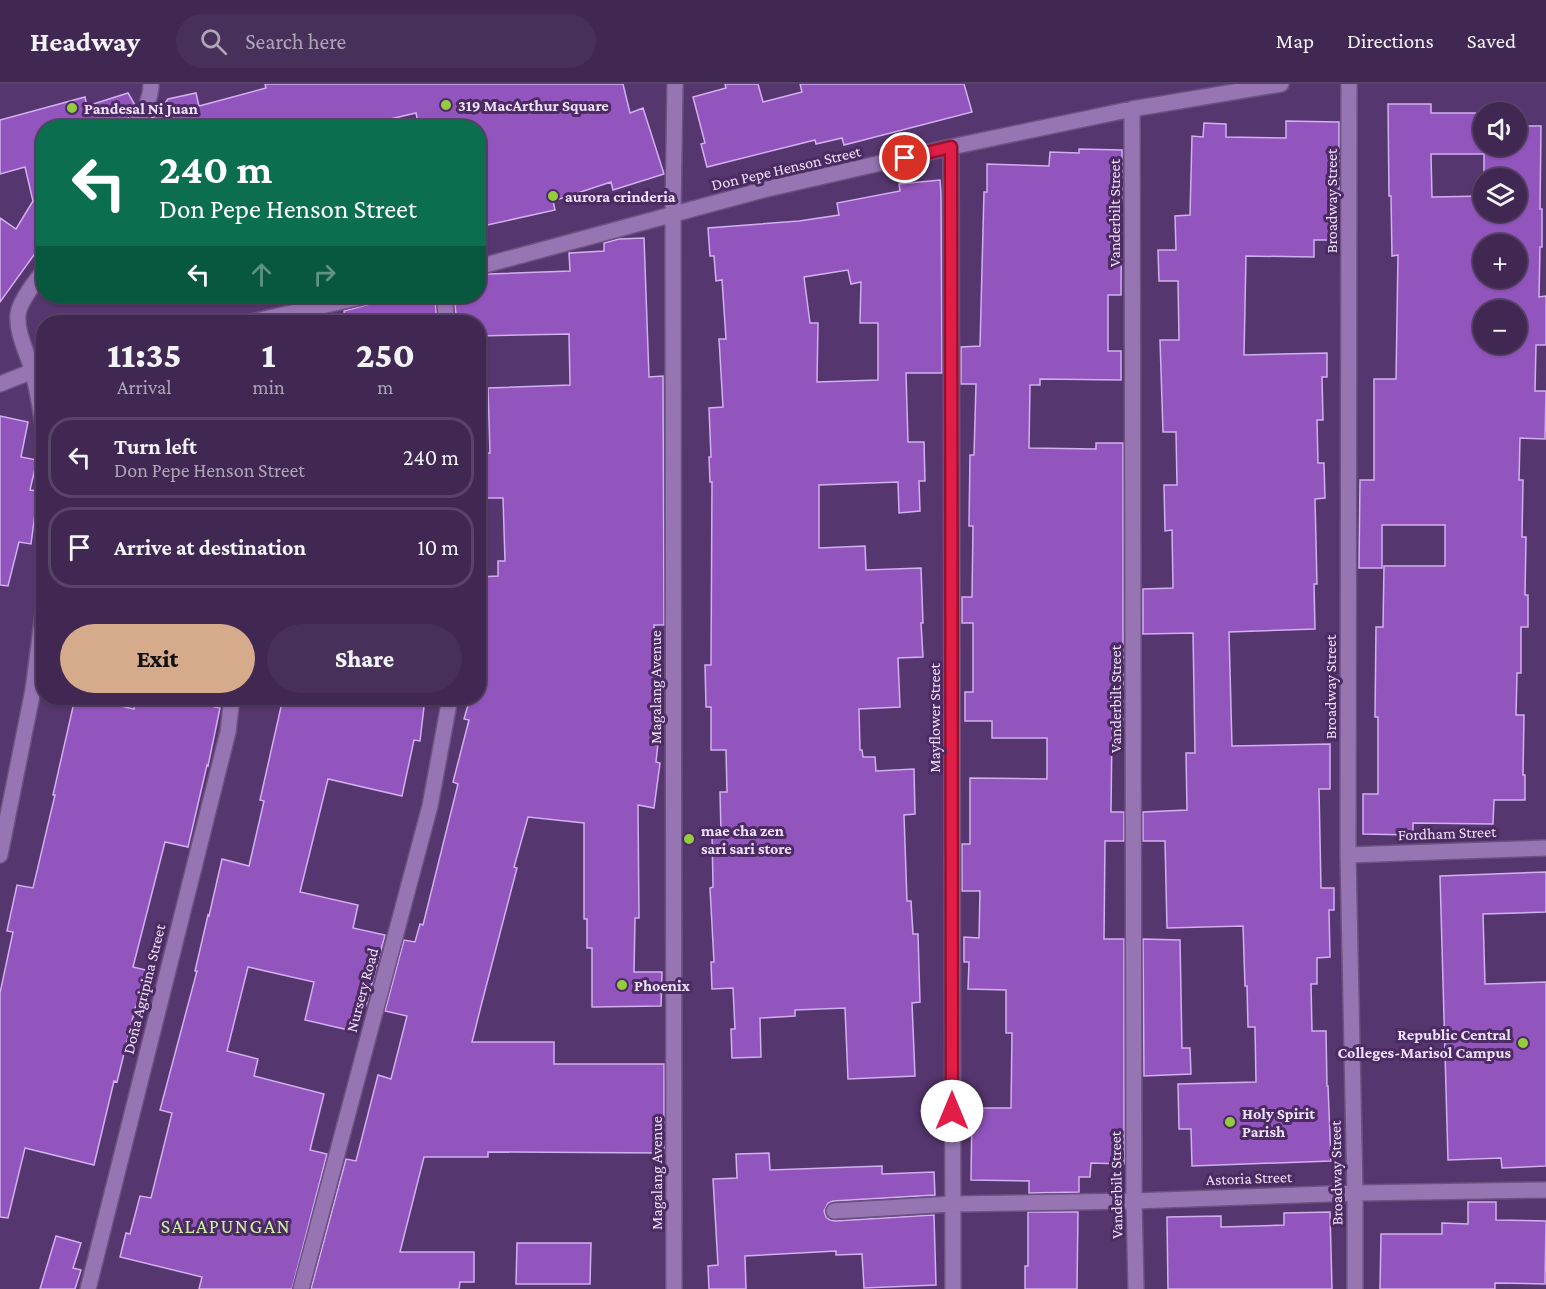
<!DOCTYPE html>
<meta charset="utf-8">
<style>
:root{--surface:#402852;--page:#473059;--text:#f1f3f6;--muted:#aea6b8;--line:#594469;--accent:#d6ab8b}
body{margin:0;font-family:"Crimson Pro",serif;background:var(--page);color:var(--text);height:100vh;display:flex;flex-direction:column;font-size:22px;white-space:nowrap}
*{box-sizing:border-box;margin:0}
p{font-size:20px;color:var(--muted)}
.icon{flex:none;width:33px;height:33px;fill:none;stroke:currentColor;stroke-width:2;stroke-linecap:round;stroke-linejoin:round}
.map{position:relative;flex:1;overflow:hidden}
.panel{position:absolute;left:36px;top:231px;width:450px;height:390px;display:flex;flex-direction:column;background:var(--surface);border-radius:24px;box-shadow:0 2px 4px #0004,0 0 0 2px var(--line)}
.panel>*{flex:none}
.hud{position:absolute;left:36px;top:36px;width:450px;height:183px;border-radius:24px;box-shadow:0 2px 4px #0004,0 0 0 2px var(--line);background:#0b6e4f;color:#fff;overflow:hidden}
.buttons{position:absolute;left:1473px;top:18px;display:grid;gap:12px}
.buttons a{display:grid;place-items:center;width:54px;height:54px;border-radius:50%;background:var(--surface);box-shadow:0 2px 4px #0004,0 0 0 2px var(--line);font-size:30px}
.pin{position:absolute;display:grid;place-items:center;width:51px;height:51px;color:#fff;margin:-26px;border:3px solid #fff;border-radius:50%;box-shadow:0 2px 6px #0007}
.me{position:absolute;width:66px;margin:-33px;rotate:0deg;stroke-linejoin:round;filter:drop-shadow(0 0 4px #0008)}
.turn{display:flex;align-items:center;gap:21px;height:126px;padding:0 24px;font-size:27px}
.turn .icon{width:78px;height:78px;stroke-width:2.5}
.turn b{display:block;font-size:42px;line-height:51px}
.lanes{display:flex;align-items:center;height:57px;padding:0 24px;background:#0003;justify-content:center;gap:30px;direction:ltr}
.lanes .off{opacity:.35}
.eta{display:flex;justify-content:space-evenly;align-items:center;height:102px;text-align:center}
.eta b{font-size:36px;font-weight:800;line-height:42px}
.action{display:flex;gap:12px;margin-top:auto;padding:12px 24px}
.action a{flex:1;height:69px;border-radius:36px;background:var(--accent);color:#111;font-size:24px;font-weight:800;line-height:69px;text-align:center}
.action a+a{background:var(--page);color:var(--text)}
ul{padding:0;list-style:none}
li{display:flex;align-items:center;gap:18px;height:81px;margin:0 12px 9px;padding:0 12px;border:3px solid var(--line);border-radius:24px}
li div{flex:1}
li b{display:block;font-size:22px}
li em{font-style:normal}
header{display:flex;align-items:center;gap:36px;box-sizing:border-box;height:84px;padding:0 30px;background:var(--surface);border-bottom:2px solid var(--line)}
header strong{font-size:28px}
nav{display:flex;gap:33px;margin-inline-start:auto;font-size:21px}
.search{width:420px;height:54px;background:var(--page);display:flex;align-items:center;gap:15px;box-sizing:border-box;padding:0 21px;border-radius:33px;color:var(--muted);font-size:22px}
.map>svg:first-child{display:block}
.building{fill:#9255be;stroke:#d2afef;stroke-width:1.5;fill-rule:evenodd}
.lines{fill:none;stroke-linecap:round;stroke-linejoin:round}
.minor-casing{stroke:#6d5281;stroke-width:18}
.minor{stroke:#9675b2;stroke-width:15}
.route-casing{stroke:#92132f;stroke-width:15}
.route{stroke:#e11d48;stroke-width:10}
.poi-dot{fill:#93cc3d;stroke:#4b2b62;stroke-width:2}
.labels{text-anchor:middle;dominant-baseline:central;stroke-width:6;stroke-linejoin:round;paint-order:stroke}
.poi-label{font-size:16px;font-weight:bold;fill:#efe1fc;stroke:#4b2b62;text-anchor:start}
.street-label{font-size:16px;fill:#efe1fc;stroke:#4b2b62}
.quarter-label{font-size:20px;letter-spacing:1.5px;fill:#cceea6;stroke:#4b2b62}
</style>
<header>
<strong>Headway</strong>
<div class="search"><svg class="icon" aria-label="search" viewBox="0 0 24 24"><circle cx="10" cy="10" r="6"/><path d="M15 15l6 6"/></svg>Search here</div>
<nav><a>Map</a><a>Directions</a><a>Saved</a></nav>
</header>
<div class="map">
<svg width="1546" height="1205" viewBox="0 0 1546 1205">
<rect width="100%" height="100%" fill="#56366e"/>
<!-- building -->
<path class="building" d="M 265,0 L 623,0 L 630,29 L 643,24 L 664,90 L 613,106 L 611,98 L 553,117 L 555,126 L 478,143 L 478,44 L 419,44 L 416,29 L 352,44 L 145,44 L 151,34 L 154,33 L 168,15 L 196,9 L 199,22 L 266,4 Z
M 725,0 L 758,0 L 763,18 L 802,8 L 800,0 L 964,0 L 972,28 L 844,61 L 842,54 L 816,60 L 815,56 L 707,83 L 701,60 L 705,59 L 693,13 L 726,4 Z
M 128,9 L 135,21 L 123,44 L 44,44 L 44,157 L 0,218 L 0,134 L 16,145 L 33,117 L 25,83 L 0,90 L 0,36 L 85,13 L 87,22 Z
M 1388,20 L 1431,20 L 1431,29 L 1478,29 L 1478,42 L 1484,42 L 1484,62 L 1516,62 L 1516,42 L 1541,42 L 1540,125 L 1542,125 L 1542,163 L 1540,163 L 1539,213 L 1546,212 L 1546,261 L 1536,261 L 1535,307 L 1546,307 L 1545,355 L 1520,354 L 1519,396 L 1523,396 L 1522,453 L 1526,453 L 1525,511 L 1528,511 L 1528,543 L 1521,543 L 1521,589 L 1517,589 L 1516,631 L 1524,631 L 1523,691 L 1525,691 L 1525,716 L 1494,716 L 1493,740 L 1413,739 L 1413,751 L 1363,750 L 1363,710 L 1378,710 L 1378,633 L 1375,633 L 1376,543 L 1383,543 L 1384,482 L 1445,482 L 1445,441 L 1382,441 L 1382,484 L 1359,484 L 1360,396 L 1374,396 L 1374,295 L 1396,295 L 1398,171 L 1392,172 L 1391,112 L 1389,112 ZM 1431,70 L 1484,70 L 1484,94 L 1516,94 L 1516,128 L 1484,128 L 1484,112 L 1432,113 ZM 1484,160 L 1516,160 L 1516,194 L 1484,194 ZM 1484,226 L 1516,226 L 1516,260 L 1484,260 Z
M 1286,37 L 1339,38 L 1339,109 L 1335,109 L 1335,156 L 1314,156 L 1314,173 L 1246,172 L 1244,271 L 1327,269 L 1327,293 L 1322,293 L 1323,336 L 1317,336 L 1318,379 L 1324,379 L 1325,414 L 1315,415 L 1317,500 L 1314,500 L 1315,545 L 1229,548 L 1232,662 L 1330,660 L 1330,705 L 1319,705 L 1321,804 L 1334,804 L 1334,826 L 1329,826 L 1330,873 L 1317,874 L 1317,900 L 1311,900 L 1312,947 L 1326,947 L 1327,1002 L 1328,1002 L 1331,1077 L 1192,1082 L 1191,1045 L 1179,1045 L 1178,1000 L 1256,998 L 1255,943 L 1248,943 L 1247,902 L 1245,902 L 1243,842 L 1167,844 L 1165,757 L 1143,757 L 1143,728 L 1187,726 L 1186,669 L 1195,669 L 1193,549 L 1143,550 L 1143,505 L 1173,504 L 1172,446 L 1165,447 L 1164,401 L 1177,401 L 1176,348 L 1163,348 L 1160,256 L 1179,256 L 1178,197 L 1159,197 L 1158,166 L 1176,166 L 1175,132 L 1190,131 L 1192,52 L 1203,53 L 1204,39 L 1226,40 L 1226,53 L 1286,54 Z
M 1079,65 L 1122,66 L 1121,211 L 1108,211 L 1108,267 L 1121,267 L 1121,296 L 1040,295 L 1040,301 L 1030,301 L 1029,364 L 1096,365 L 1096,359 L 1123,359 L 1123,644 L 1112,644 L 1111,728 L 1124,728 L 1124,757 L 1105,757 L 1104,855 L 1124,855 L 1124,1080 L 1091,1079 L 1090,1093 L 1079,1093 L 1079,1108 L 1029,1109 L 1029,1097 L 971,1096 L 972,1024 L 1011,1024 L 1012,949 L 1006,949 L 1006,906 L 968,905 L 969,878 L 964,878 L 964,853 L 979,854 L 980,807 L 962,807 L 962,760 L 970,760 L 970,694 L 1047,695 L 1047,654 L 992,654 L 992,637 L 965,637 L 965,608 L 973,608 L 973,539 L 962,539 L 962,513 L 972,513 L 973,442 L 969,442 L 970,371 L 974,371 L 976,300 L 961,300 L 961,263 L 980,262 L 984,108 L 987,108 L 987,80 L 1049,82 L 1050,68 L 1079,69 Z
M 940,96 L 941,110 L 942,289 L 906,289 L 908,358 L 924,358 L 925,397 L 919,397 L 920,427 L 899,429 L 898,398 L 819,401 L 819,464 L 865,462 L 866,486 L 921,484 L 923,539 L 921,539 L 923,573 L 898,574 L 900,623 L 859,625 L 860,666 L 862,666 L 863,673 L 875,673 L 876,687 L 914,685 L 915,730 L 904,731 L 907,817 L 911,817 L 913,850 L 918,850 L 920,918 L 912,919 L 915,992 L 848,995 L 845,924 L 795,926 L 795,932 L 760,934 L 761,973 L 732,974 L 731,945 L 735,945 L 733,904 L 712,905 L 711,878 L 714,878 L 710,804 L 713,803 L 712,750 L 721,750 L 720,708 L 727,708 L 726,666 L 711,666 L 711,623 L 706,623 L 705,581 L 711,581 L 712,398 L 710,398 L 709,373 L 711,373 L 709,324 L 723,323 L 719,255 L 726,255 L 722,196 L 716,197 L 714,172 L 710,172 L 708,144 L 799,137 L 839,131 L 837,119 L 900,107 L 899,100 ZM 848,186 L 851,200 L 861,198 L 860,239 L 878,239 L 878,296 L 817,298 L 818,239 L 810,239 L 804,193 Z
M 644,154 L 649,293 L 663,292 L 664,541 L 654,541 L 656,621 L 662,622 L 656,678 L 660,679 L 654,724 L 638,721 L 639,834 L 635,834 L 634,888 L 662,888 L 661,922 L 592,923 L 592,864 L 587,864 L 587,835 L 584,835 L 584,739 L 528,733 L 514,783 L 517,784 L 481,922 L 472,958 L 554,958 L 554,980 L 664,980 L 664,1069 L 488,1068 L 488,1073 L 424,1073 L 400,1168 L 474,1168 L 474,1198 L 460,1198 L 459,1205 L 311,1205 L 346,1075 L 356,1077 L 378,991 L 391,995 L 407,932 L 385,927 L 404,856 L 415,858 L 420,840 L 423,841 L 458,700 L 453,698 L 469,636 L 464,635 L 470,614 L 478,614 L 478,493 L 498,492 L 498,477 L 505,477 L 503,414 L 487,414 L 486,369 L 490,369 L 488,304 L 570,301 L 569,250 L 478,252 L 478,238 L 457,238 L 454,213 L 478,212 L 478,192 L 489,190 L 570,187 L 569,169 L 604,167 L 604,159 L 619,155 Z
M 435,215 L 437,238 L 345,238 L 344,227 L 370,220 Z
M 0,332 L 28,338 L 21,373 L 37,376 L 30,406 L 38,407 L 31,460 L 19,458 L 8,502 L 0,501 Z
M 75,614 L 85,614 L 134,625 L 134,614 L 215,614 L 214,623 L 220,624 L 208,682 L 207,681 L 188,763 L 165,758 L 133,883 L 150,887 L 141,922 L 136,921 L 117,998 L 114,997 L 94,1081 L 25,1064 L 8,1134 L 0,1133 L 0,909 L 13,848 L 7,847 L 17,801 L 33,804 L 55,711 L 53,711 Z
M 283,614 L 337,614 L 362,619 L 363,614 L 425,614 L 420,657 L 414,656 L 402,712 L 328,695 L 300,808 L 358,821 L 353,844 L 385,851 L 366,922 L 358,920 L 353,947 L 305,936 L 314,898 L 248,883 L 227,967 L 258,975 L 254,992 L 324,1010 L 310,1066 L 327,1070 L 292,1205 L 199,1205 L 202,1193 L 120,1173 L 126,1149 L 130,1150 L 140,1112 L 151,1114 L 172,1029 L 160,1026 L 197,887 L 195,887 L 208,831 L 209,832 L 222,775 L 249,782 L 264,717 L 260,716 Z
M 1546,788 L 1546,828 L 1483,830 L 1485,900 L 1546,898 L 1546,1082 L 1502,1084 L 1501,1074 L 1448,1076 L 1440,792 Z
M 1143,855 L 1180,856 L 1182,964 L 1190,964 L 1191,990 L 1144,992 Z
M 769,1069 L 770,1086 L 882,1082 L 882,1090 L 934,1088 L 935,1111 L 833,1117 L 828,1119 L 824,1127 L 826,1133 L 830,1136 L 835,1137 L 934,1131 L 936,1201 L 864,1204 L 862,1170 L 836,1171 L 836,1167 L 745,1172 L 746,1205 L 709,1205 L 708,1182 L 718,1181 L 713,1095 L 737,1094 L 736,1070 Z
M 1468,1118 L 1496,1118 L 1496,1136 L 1546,1137 L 1545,1200 L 1495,1199 L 1495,1205 L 1380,1205 L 1381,1150 L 1442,1150 L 1442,1139 L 1468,1140 Z
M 1028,1128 L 1078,1128 L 1077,1205 L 1025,1205 L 1025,1182 L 1028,1182 Z
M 1330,1128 L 1332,1205 L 1168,1205 L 1167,1133 L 1221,1132 L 1221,1143 L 1284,1141 L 1284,1129 Z
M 56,1152 L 81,1159 L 73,1184 L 81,1186 L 75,1205 L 40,1205 Z
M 517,1159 L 591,1159 L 590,1200 L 516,1200 Z"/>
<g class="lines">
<!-- minor casing -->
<g class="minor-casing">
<path id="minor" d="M 1349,0 L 1348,771 L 1355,1109 L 1355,1205
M 1132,25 L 1134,1117 L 1136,1205
M 133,44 C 142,30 151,17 151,0
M 951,63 L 953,1205
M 478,183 L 763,106 L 951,63 L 1132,25 L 1281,0
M 44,186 C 36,197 20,216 18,230 C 16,249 28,270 33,289 C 38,308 41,328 44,348
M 444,212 L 447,238
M 251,238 L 366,212
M 0,300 L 33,287 L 44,285
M 0,771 L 33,606 L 44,522
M 1348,771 L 1546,764
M 834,1127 L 952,1120 L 1134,1117 L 1355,1109 L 1546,1106
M 88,1205 L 228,648 L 232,614
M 301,1205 L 430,722 L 450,614
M 674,1205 L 673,130 L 675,0"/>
</g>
<!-- minor -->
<use href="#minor" class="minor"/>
</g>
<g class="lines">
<!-- route casing -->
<g class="route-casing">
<path id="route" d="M 905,74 L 951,63 L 952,1027"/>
</g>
<!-- route -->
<use href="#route" class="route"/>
</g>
<!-- markers -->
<g class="poi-dot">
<circle cx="446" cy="21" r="6"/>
<circle cx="72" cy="24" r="6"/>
<circle cx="553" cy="112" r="6"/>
<circle cx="689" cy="755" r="6"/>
<circle cx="622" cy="901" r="6"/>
<circle cx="1523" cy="959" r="6"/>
<circle cx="1230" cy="1038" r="6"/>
</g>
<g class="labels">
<!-- poi labels -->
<g class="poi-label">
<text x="458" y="21">319 MacArthur Square</text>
<text x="84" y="24">Pandesal Ni Juan</text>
<text x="565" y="112">aurora crinderia</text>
<text x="701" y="746">mae cha zen<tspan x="701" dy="18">sari sari store</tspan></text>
<text x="634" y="901">Phoenix</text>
<text x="1511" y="950" text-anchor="end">Republic Central<tspan x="1511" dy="18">Colleges-Marisol Campus</tspan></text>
<text x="1242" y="1029">Holy Spirit<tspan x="1242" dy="18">Parish</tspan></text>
</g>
<!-- street labels -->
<g class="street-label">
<text transform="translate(786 84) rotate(-13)">Don Pepe Henson Street</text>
<text transform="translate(1331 117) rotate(-90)">Broadway Street</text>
<text transform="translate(1114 129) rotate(-90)">Vanderbilt Street</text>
<text transform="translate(655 603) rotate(-90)">Magalang Avenue</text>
<text transform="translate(1330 603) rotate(-90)">Broadway Street</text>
<text transform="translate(1115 615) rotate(-90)">Vanderbilt Street</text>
<text transform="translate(934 634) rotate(-90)">Mayflower Street</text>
<text transform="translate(1447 749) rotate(-2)">Fordham Street</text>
<text transform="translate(144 905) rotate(-76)">Doña Agripina Street</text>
<text transform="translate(362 906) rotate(-75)">Nursery Road</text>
<text transform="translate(656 1089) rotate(-90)">Magalang Avenue</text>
<text transform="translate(1336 1089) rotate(-91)">Broadway Street</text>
<text transform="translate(1249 1094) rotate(-2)">Astoria Street</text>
<text transform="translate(1116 1101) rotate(-91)">Vanderbilt Street</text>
</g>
<!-- quarter labels -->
<g class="quarter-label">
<text x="226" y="1142">SALAPUNGAN</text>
</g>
</g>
</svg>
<div class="buttons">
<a><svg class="icon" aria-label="sound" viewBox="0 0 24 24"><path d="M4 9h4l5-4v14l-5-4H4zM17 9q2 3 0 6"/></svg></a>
<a><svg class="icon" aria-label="layers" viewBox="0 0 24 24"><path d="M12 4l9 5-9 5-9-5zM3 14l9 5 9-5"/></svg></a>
<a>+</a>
<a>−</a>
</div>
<div class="pin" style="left:905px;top:74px;background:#d93025"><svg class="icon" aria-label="arrive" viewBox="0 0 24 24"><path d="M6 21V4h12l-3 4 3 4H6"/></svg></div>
<svg class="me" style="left:952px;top:1027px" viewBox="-20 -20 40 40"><circle r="19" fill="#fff"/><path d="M0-13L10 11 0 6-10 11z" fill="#e11d48"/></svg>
<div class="hud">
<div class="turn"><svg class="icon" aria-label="left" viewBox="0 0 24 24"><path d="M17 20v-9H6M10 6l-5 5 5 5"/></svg><div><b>240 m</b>Don Pepe Henson Street</div></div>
<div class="lanes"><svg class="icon" aria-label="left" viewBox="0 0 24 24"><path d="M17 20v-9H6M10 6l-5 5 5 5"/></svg><svg class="icon off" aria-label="ahead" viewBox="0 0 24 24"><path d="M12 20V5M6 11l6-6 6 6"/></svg><svg class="icon off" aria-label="right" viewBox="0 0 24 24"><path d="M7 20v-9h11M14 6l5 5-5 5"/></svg></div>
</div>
<section class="panel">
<div class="eta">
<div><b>11:35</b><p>Arrival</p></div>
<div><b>1</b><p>min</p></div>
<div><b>250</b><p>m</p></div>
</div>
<ul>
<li><svg class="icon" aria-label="left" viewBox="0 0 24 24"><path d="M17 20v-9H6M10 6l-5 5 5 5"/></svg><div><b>Turn left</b><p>Don Pepe Henson Street</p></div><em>240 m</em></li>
<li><svg class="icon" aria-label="arrive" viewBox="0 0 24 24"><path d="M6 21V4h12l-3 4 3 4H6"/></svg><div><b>Arrive at destination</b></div><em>10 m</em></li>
</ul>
<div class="action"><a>Exit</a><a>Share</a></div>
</section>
</div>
